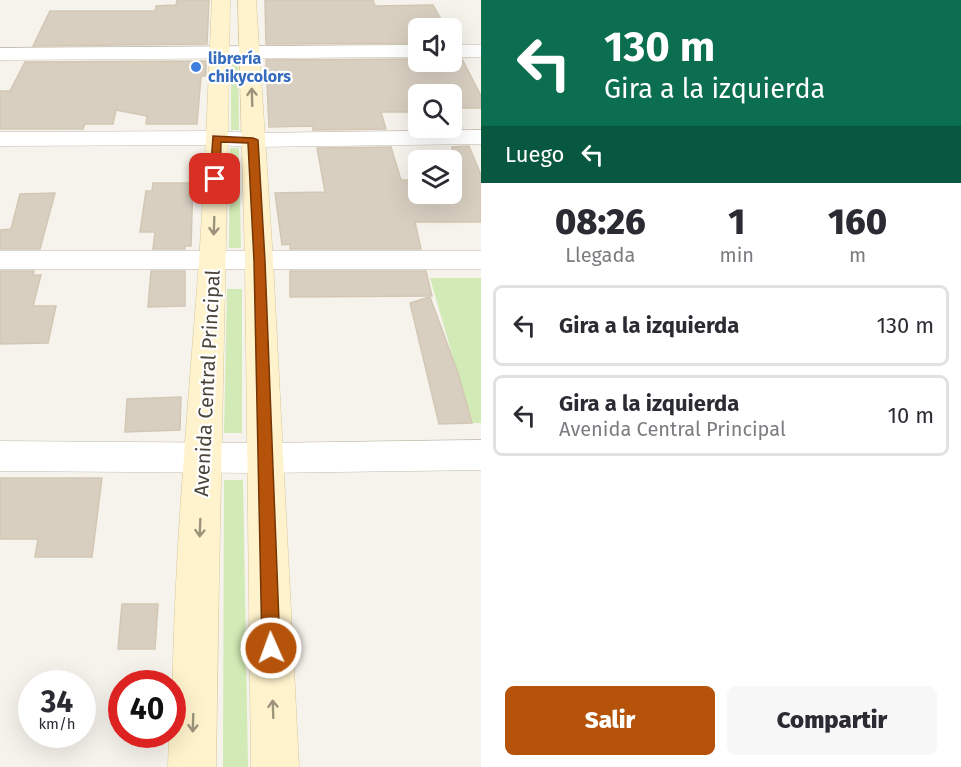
<!DOCTYPE html>
<html lang="es">
<meta charset="utf-8">
<style>
:root{--surface:#fff;--page:#f7f7f7;--text:#2b2b33;--muted:#7c7c81;--line:#e1e1e2;--accent:#b45309}
body{margin:0;font-family:"Fira Sans",sans-serif;background:var(--page);color:var(--text);height:100vh;display:flex;flex-direction:column;font-size:22px;white-space:nowrap}
*{box-sizing:border-box;margin:0}
p{font-size:20px;color:var(--muted)}
.icon{flex:none;width:33px;height:33px;fill:none;stroke:currentColor;stroke-width:2;stroke-linecap:round;stroke-linejoin:round}
.map{position:relative;flex:1;overflow:hidden}
.sheet{display:flex;flex-direction:column;background:var(--surface);width:480px}
.sheet>*{flex:none}
.top-card{background:#0b6e4f;color:#fff;overflow:hidden}
.buttons{position:absolute;left:408px;top:18px;display:grid;gap:12px}
.buttons a{display:grid;place-items:center;width:54px;height:54px;border-radius:9px;background:var(--surface);box-shadow:0 6px 24px #0002;font-size:30px}
.speed{position:absolute;left:18px;top:670px;display:flex;gap:12px;font-size:30px;font-weight:700;text-align:center}
.speed>*{display:grid;place-content:center;width:78px;height:78px;border-radius:50%;background:var(--surface);box-shadow:0 6px 24px #0002;line-height:1}
.speed small{font-size:15px;font-weight:400}
.speed .limit{border:9px solid #d22;background:#fff;color:#111}
.pin{position:absolute;display:grid;place-items:center;width:51px;height:51px;color:#fff;margin:-26px;border-radius:12px;box-shadow:0 3px 9px #0006}
.me{position:absolute;width:66px;margin:-33px;rotate:358deg;stroke-linejoin:round;filter:drop-shadow(0 0 4px #0008)}
.turn{display:flex;align-items:center;gap:21px;height:126px;padding:0 24px;font-size:27px}
.turn .icon{width:78px;height:78px;stroke-width:2.5}
.turn b{display:block;font-size:42px;line-height:51px}
.then{display:flex;align-items:center;height:57px;padding:0 24px;background:#0003;gap:12px;font-size:22px}
.eta{display:flex;justify-content:space-evenly;align-items:center;height:102px;text-align:center}
.eta b{font-size:36px;font-weight:800;line-height:42px}
.cta{display:flex;gap:12px;margin-top:auto;padding:12px 24px}
.cta a{flex:1;height:69px;border-radius:9px;background:var(--accent);color:#fff;font-size:24px;font-weight:800;line-height:69px;text-align:center}
.cta a+a{background:var(--page);color:var(--text)}
ul{padding:0;list-style:none}
li{display:flex;align-items:center;gap:18px;height:81px;margin:0 12px 9px;padding:0 12px;border:3px solid var(--line);border-radius:9px}
li div{flex:1}
li b{display:block;font-size:22px}
li em{font-style:normal}
main{display:flex;flex:1;min-height:0}
.map>svg:first-child{display:block}
.green{fill:#d2eab5}
.building{fill:#d8cfc1;stroke:#d3c7b4;stroke-width:1.5}
.lines{fill:none;stroke-linecap:round;stroke-linejoin:round}
.street-casing{stroke:#c2bbae;stroke-width:1}
.secondary-casing{stroke:#d6c79b;stroke-width:1}
.street{fill:#fff;fill-rule:evenodd}
.secondary{fill:#fff3cd;fill-rule:evenodd}
.oneway{stroke:#9c937c}
.route{fill:#b45309;stroke:#753606;stroke-width:1.5}
.shop-dot{fill:#3f7fe0;stroke:#fff;stroke-width:2}
.labels{text-anchor:middle;dominant-baseline:central;stroke-width:4.5;stroke-linejoin:round;paint-order:stroke}
.far-shop-label{font-size:16px;font-weight:bold;fill:#366cbe;stroke:#fff;text-anchor:start}
.street-label{font-size:20px;fill:#4b4439;stroke:#fff}
</style>
<main>
<div class="map">
<svg width="481" height="767" viewBox="0 0 481 767">
<rect width="100%" height="100%" fill="#f6f3ec"/>
<!-- green -->
<path class="green" d="M 238,58 L 239,130 L 231,130 L 231,59 Z
M 230,148 L 239,148 L 241,248 L 229,248 Z
M 430,278 L 481,278 L 481,423 L 472,423 Z
M 227,289 L 242,289 L 242,433 L 224,433 Z
M 224,480 L 243,480 L 248,767 L 223,767 Z"/>
<!-- building -->
<path class="building" d="M 177,0 L 209,0 L 207,44 L 33,46 L 50,11 L 155,11 L 156,6 L 176,5 Z
M 265,0 L 373,0 L 375,6 L 433,5 L 446,28 L 418,28 L 418,43 L 266,44 Z
M 418,59 L 418,62 L 462,59 L 481,96 L 481,108 L 454,108 L 462,128 L 452,128 L 452,94 L 418,94 L 418,112 L 381,112 L 386,129 L 313,130 L 313,126 L 269,127 L 266,60 Z
M 206,61 L 206,76 L 201,76 L 197,124 L 146,124 L 147,116 L 116,110 L 113,124 L 85,124 L 83,129 L 0,129 L 0,91 L 10,91 L 25,62 Z
M 469,146 L 481,175 L 481,222 L 415,222 L 421,249 L 290,249 L 290,244 L 282,245 L 275,193 L 325,192 L 317,148 L 391,147 L 401,180 L 418,180 L 418,194 L 452,194 L 452,147 Z
M 153,183 L 193,183 L 191,246 L 185,246 L 185,249 L 153,249 L 155,232 L 140,232 L 146,191 L 152,191 Z
M 55,193 L 40,249 L 0,249 L 0,230 L 11,229 L 20,194 Z
M 0,271 L 34,271 L 33,275 L 41,275 L 33,306 L 56,306 L 48,343 L 0,344 Z
M 151,271 L 185,271 L 185,306 L 148,307 Z
M 290,271 L 426,271 L 432,296 L 290,297 Z
M 430,297 L 458,373 L 472,423 L 439,424 L 410,303 Z
M 181,397 L 180,430 L 125,432 L 127,399 Z
M 0,478 L 102,478 L 92,557 L 35,557 L 38,539 L 0,539 Z
M 122,604 L 158,604 L 155,649 L 118,649 Z"/>
<g class="lines">
<!-- street casing -->
<g class="street-casing">
<path id="street" d="M 418,45 L 418,57 L 0,60 L 0,48 Z
M 452,45 L 481,45 L 481,57 L 452,57 Z
M 481,130 L 481,144 L 253,147 L 217,145 L 0,146 L 0,132 L 217,131 L 253,133 Z
M 0,251 L 481,251 L 481,269 L 0,269 Z
M 481,440 L 481,470 L 264,473 L 0,471 L 0,441 L 264,443 Z"/>
</g>
<!-- secondary casing -->
<g class="secondary-casing">
<path id="secondary" d="M 212,0 L 230,0 C 227,256 219,511 216,767 L 168,767 L 169,735 L 172,735 C 172,578 187,420 199,263 C 205,176 208,88 212,0 Z
M 238,0 L 256,0 L 273,261 L 299,767 L 251,767 L 245,261 Z"/>
</g>
<!-- street -->
<use href="#street" class="street"/>
<!-- secondary -->
<use href="#secondary" class="secondary"/>
</g>
<!-- one-way arrows -->
<defs><path id="oneway-shaft" d="M-6 0H5M1.5-3L5.5 0L1.5 3" fill="none" stroke-width="1.6" stroke-linecap="round" stroke-linejoin="round" transform="scale(1.5)"/></defs>
<g class="oneway">
<use href="#oneway-shaft" transform="translate(252 97) rotate(-92)"/>
<use href="#oneway-shaft" transform="translate(214 226) rotate(92)"/>
<use href="#oneway-shaft" transform="translate(200 528) rotate(92)"/>
<use href="#oneway-shaft" transform="translate(273 709) rotate(-92)"/>
<use href="#oneway-shaft" transform="translate(193 723) rotate(92)"/>
</g>
<!-- route -->
<path class="route" d="M 213,136 L 253,138 L 258,140 L 265,261 L 280,648 L 277,654 L 271,657 L 264,654 L 262,648 L 254,261 L 248,143 L 221,142 L 220,179 L 215,182 L 210,179 Z"/>
<!-- markers -->
<circle class="shop-dot" cx="196" cy="67" r="6"/>
<g class="labels">
<!-- far-shop labels -->
<g class="far-shop-label">
<text x="208" y="58">librería<tspan x="208" dy="18">chikycolors</tspan></text>
</g>
<!-- street labels -->
<g class="street-label">
<text transform="translate(207 383) rotate(-87)">Avenida Central Principal</text>
</g>
</g>
</svg>
<div class="buttons">
<a><svg class="icon" aria-label="sound" viewBox="0 0 24 24"><path d="M4 9h4l5-4v14l-5-4H4zM17 9q2 3 0 6"/></svg></a>
<a><svg class="icon" aria-label="search" viewBox="0 0 24 24"><circle cx="10" cy="10" r="6"/><path d="M15 15l6 6"/></svg></a>
<a><svg class="icon" aria-label="layers" viewBox="0 0 24 24"><path d="M12 4l9 5-9 5-9-5zM3 14l9 5 9-5"/></svg></a>
</div>
<div class="speed"><div>34<small>km/h</small></div><div class="limit">40</div></div>
<div class="pin" style="left:215px;top:179px;background:#d93025"><svg class="icon" aria-label="arrive" viewBox="0 0 24 24"><path d="M6 21V4h12l-3 4 3 4H6"/></svg></div>
<svg class="me" style="left:271px;top:648px" viewBox="-20 -20 40 40"><circle r="17" fill="#b45309" stroke="#fff" stroke-width="3"/><path d="M0-11L8 9 0 5-8 9z" fill="#fff"/></svg>
</div>
<section class="sheet">
<div class="top-card">
<div class="turn"><svg class="icon" aria-label="left" viewBox="0 0 24 24"><path d="M17 20v-9H6M10 6l-5 5 5 5"/></svg><div><b>130 m</b>Gira a la izquierda</div></div>
<div class="then">Luego<svg class="icon" aria-label="left" viewBox="0 0 24 24"><path d="M17 20v-9H6M10 6l-5 5 5 5"/></svg></div>
</div>
<div class="eta">
<div><b>08:26</b><p>Llegada</p></div>
<div><b>1</b><p>min</p></div>
<div><b>160</b><p>m</p></div>
</div>
<ul>
<li><svg class="icon" aria-label="left" viewBox="0 0 24 24"><path d="M17 20v-9H6M10 6l-5 5 5 5"/></svg><div><b>Gira a la izquierda</b></div><em>130 m</em></li>
<li><svg class="icon" aria-label="left" viewBox="0 0 24 24"><path d="M17 20v-9H6M10 6l-5 5 5 5"/></svg><div><b>Gira a la izquierda</b><p>Avenida Central Principal</p></div><em>10 m</em></li>
</ul>
<div class="cta"><a>Salir</a><a>Compartir</a></div>
</section>
</main>
